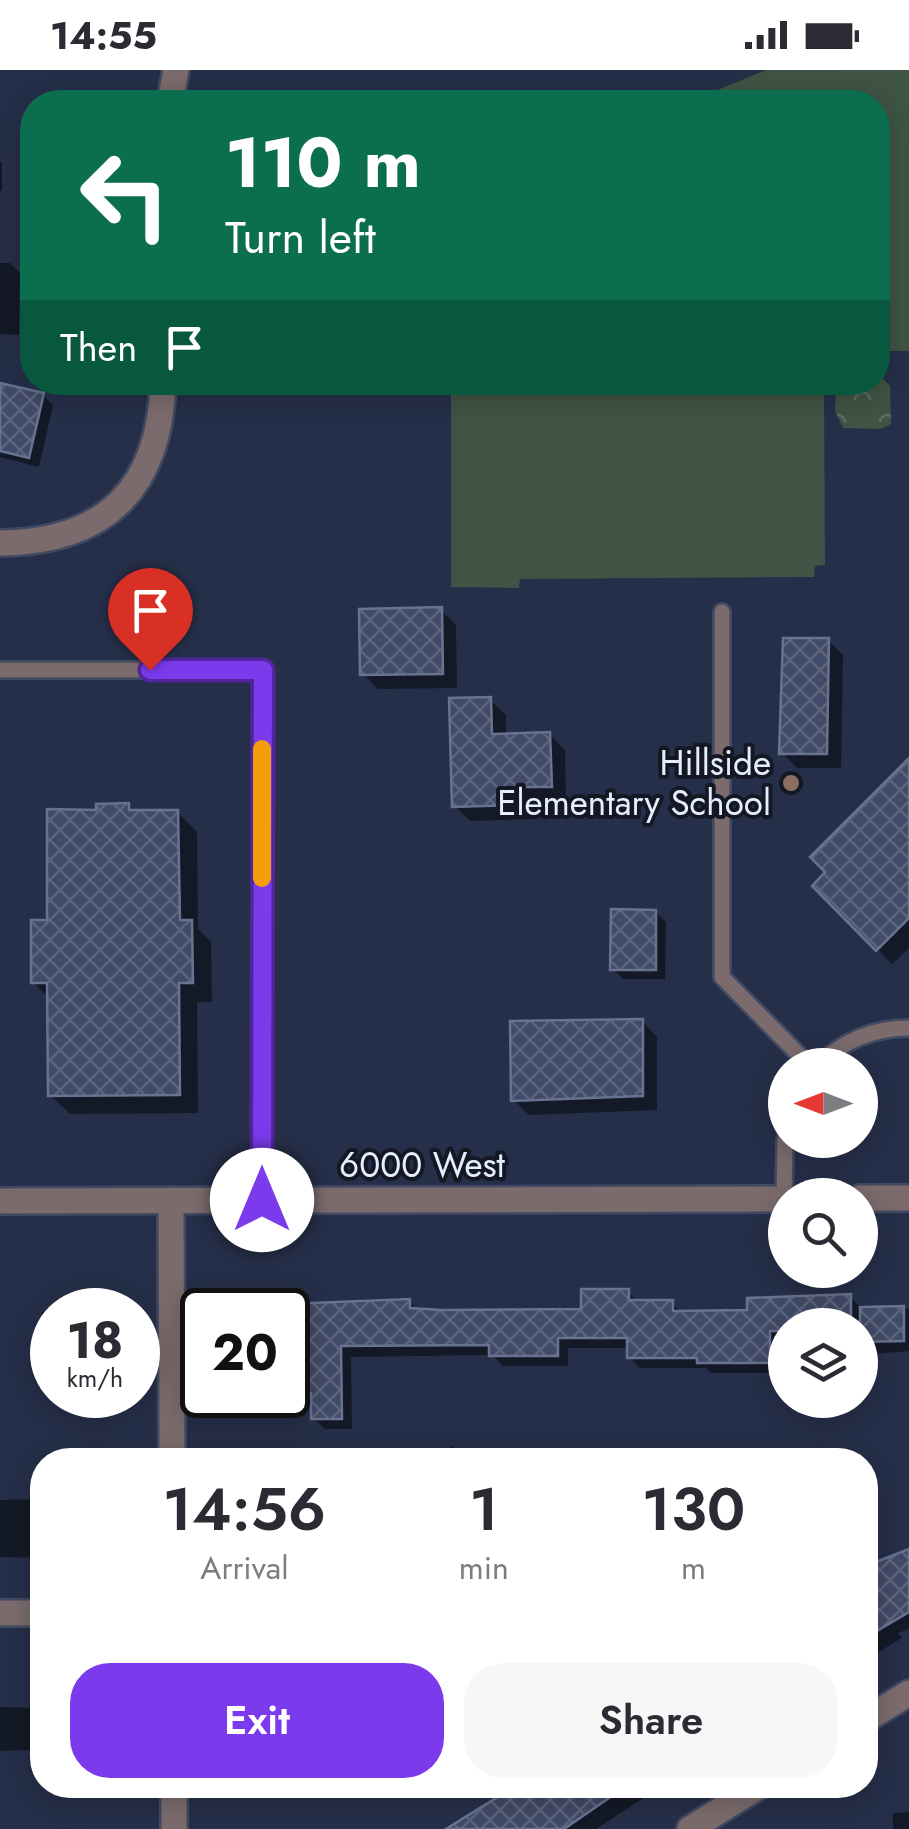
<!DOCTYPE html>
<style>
:root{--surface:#fff;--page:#f7f7f7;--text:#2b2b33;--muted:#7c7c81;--accent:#7c3aed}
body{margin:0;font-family:Jost,sans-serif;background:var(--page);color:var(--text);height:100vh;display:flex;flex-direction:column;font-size:38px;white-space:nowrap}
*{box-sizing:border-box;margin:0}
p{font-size:32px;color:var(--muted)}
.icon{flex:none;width:55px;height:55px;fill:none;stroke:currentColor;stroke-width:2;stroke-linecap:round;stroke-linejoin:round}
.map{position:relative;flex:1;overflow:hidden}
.side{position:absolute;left:30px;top:1378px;width:848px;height:350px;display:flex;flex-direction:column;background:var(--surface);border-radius:40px;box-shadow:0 5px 25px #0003}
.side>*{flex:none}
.hud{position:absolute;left:20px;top:20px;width:870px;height:305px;border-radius:40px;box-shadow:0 5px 25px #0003;background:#0b6e4f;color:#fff;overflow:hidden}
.needle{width:65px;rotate:270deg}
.fabs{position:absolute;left:768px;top:978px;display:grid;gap:20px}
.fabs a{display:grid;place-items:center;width:110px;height:110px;border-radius:50%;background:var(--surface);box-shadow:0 5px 25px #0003;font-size:50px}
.speed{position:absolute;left:30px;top:1218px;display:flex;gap:20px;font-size:50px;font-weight:700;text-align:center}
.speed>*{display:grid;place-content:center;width:130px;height:130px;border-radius:50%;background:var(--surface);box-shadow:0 5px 25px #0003;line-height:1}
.speed small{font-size:25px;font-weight:400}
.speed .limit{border:5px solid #111;border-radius:15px;background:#fff;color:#111}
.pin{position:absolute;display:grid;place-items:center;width:85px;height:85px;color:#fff;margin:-102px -42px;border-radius:50% 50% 50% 0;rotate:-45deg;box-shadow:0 0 10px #0007}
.pin .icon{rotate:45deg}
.me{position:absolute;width:110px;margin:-55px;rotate:0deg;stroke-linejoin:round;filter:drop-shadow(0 0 8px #0008)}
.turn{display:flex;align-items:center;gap:35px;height:210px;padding:0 40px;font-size:45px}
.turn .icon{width:130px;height:130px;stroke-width:2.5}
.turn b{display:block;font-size:70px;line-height:85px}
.then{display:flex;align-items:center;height:95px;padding:0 40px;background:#0003;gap:20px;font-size:38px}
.eta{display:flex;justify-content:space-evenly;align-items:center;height:170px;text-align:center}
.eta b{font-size:60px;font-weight:600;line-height:70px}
.primary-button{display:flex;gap:20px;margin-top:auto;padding:20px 40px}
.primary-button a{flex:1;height:115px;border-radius:40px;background:var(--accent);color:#fff;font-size:40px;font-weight:600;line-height:115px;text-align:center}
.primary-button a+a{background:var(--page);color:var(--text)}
.status{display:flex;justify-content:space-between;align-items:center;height:70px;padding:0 50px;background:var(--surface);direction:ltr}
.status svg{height:28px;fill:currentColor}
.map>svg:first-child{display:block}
.green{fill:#3f5445}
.park{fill:url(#park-crowns)}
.shadow{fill:#0007}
.building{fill:url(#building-cross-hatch);stroke:#687391;stroke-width:2.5}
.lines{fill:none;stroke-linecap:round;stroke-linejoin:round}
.service-casing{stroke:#414a62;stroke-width:20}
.minor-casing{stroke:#414a62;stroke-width:30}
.tertiary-casing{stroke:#414a62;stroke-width:30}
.service{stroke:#7b6b6d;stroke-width:15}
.minor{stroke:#7b6b6d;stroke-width:25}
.tertiary{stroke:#7b6b6d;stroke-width:25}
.route-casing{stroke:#51269a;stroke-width:25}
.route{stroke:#7c3aed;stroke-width:18}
.slow{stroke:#f59e0b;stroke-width:18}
.education-dot{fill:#8d6e63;stroke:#131823;stroke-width:4}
.labels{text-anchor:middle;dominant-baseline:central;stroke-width:8;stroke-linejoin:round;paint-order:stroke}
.poi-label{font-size:35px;fill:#e6edfe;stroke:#131823;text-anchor:end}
.street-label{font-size:35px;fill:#e6edfe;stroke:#131823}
</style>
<div class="status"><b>14:55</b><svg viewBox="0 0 49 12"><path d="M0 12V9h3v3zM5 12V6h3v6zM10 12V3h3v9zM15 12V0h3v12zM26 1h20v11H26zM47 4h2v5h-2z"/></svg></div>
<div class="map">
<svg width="909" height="1759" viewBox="0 0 909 1759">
<defs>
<pattern id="park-crowns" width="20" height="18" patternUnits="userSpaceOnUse" patternTransform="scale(2.5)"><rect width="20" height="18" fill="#3f5445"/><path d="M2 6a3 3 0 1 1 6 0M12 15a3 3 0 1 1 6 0" fill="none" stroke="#5b6d61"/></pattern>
<pattern id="building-cross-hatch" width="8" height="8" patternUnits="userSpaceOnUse" patternTransform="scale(2.5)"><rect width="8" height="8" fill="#414a66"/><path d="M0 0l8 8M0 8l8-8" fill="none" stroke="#5c647d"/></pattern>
</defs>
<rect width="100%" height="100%" fill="#262f49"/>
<!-- green -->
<path class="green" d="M 766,0 L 909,0 L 909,281 L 878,281 L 878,32 L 671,32 L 703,26 Z
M 451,313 L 824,313 L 825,495 L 815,496 L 814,507 L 520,509 L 519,518 L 451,517 Z"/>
<!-- park -->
<path class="park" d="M 878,304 L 890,316 L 891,354 L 881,359 L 843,358 L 835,341 L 836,313 L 878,312 Z"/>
<!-- shadow -->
<path class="shadow" d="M 0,91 L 2,93 L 2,121 L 0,121 Z
M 0,193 L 10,193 L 20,203 L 19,265 L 0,264 Z
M 43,325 L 53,335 L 39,397 L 0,387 L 0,333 Z
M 441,540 L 456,555 L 457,618 L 378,619 L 363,604 Z
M 828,570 L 843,585 L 841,698 L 797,698 L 782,683 Z
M 490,630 L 506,645 L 506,666 L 549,664 L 565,680 L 566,731 L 532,732 L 533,749 L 470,751 L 455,736 Z
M 909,691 L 909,878 L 892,894 L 815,816 Z
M 128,736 L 135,743 L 177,742 L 197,762 L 198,859 L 211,872 L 212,932 L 197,932 L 198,1043 L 70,1044 L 50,1025 L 50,929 L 33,912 L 50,853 L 99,743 Z
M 655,842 L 666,852 L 665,909 L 623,909 L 613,899 Z
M 642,951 L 657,967 L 657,1040 L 529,1045 L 514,1030 Z
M 628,1222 L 639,1233 L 672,1233 L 683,1244 L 749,1243 L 850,1227 L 858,1235 L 871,1235 L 875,1239 L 909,1239 L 909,1281 L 860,1285 L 860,1255 L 785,1255 L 785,1285 L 780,1285 L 780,1303 L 711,1303 L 706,1298 L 640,1298 L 629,1287 L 629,1278 L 568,1278 L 568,1296 L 503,1296 L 492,1285 L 351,1287 L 352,1359 L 325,1359 L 314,1348 L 314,1333 L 284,1334 L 275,1325 L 288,1325 L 288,1240 L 258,1240 L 258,1237 L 409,1231 L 419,1241 L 583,1242 Z
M 42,1242 L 52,1242 L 52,1311 L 42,1301 Z
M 451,1376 L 472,1390 L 442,1390 Z
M 42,1429 L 42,1488 L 0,1487 L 0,1430 Z
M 909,1482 L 909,1559 L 898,1563 L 902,1568 L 865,1590 L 865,1494 L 870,1491 L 875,1495 Z
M 0,1637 L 42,1638 L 42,1703 L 37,1698 L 37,1680 L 0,1681 Z
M 266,1715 L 337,1715 L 337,1717 L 315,1717 L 315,1725 L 276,1725 Z
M 520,1715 L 652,1715 L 656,1720 L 596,1759 L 446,1759 Z
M 909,1742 L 909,1759 L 893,1759 L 893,1743 Z"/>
<!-- building -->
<path class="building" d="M 0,313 L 44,323 L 29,388 L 0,381 Z
M 442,537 L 443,604 L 360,605 L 359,539 Z
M 783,568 L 829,568 L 827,684 L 779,684 Z
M 491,627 L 492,664 L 550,662 L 552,717 L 518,717 L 519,735 L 452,737 L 449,628 Z
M 909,688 L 909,848 L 876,881 L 812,816 L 825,802 L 810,787 Z
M 129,733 L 129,740 L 178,740 L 180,850 L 192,850 L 193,913 L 179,913 L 180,1025 L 48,1026 L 47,913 L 31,913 L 31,850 L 47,850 L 47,739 L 96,740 L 96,734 Z
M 611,839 L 656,840 L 656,900 L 610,900 Z
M 643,949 L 643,1026 L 511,1031 L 510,951 Z
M 581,1219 L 629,1219 L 629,1230 L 673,1230 L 673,1241 L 747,1240 L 747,1228 L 851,1224 L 851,1255 L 785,1255 L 785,1261 L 770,1261 L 770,1293 L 697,1293 L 697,1288 L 627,1288 L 627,1268 L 558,1268 L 558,1286 L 489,1286 L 489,1275 L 341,1276 L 342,1349 L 311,1349 L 311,1323 L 288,1323 L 288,1234 L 410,1229 L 410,1238 L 442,1240 L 581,1239 Z
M 904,1236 L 904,1271 L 860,1272 L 860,1237 Z
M 909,1479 L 909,1542 L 865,1568 L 865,1496 Z
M 517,1715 L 628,1715 L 564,1759 L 446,1759 Z"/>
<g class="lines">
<!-- service casing -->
<g class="service-casing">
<path id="service" d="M 722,542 L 722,907 L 809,995
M 0,600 L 263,600 L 262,1130
M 818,995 C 844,970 873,958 909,958
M 784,1129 L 785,1070"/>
</g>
<!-- minor casing -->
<g class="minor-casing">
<path id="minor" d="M 170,32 L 176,0
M 0,473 C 106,472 160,418 163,312
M 171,1130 L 172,1390
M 0,1543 L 42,1543
M 865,1650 L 909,1623
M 174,1715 L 174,1759
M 690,1759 L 761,1715"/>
</g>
<!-- tertiary casing -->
<g class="tertiary-casing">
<path id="tertiary" d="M 860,1128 L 909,1128
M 0,1131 L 785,1129"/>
</g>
<!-- service -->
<use href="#service" class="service"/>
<!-- minor -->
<use href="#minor" class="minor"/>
<!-- tertiary -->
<use href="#tertiary" class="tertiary"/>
</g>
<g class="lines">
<!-- route casing -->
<g class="route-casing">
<path id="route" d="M 150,600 L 263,600 L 262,1130"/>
</g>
<!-- route -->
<use href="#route" class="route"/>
<!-- slow -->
<path class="slow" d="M 262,808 L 262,679"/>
</g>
<!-- markers -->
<circle class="education-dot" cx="791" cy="713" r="10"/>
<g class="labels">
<!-- poi labels -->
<g class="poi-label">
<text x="771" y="693">Hillside<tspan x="771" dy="40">Elementary School</tspan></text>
</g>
<!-- street labels -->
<g class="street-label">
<text x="422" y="1095">6000 West</text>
</g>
</g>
</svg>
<div class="fabs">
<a><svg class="needle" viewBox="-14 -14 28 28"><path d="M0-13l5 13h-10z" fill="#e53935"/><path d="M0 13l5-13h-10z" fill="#7c7c81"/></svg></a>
<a><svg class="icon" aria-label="search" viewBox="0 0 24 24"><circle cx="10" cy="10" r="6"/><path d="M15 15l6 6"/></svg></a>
<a><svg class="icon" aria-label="layers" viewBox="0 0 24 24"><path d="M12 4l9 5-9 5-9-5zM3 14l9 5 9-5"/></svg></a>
</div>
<div class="speed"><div>18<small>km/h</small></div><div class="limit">20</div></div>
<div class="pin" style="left:150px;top:600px;background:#d93025"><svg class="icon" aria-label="arrive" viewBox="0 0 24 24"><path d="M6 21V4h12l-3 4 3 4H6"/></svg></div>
<svg class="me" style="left:262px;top:1130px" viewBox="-20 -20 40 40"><circle r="19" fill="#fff"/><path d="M0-13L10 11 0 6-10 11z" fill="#7c3aed"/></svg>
<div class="hud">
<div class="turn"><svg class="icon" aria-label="left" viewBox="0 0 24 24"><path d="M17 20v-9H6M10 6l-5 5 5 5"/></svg><div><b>110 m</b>Turn left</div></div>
<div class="then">Then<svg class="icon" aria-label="arrive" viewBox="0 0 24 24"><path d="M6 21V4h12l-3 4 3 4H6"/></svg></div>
</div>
<section class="side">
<div class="eta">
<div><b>14:56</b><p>Arrival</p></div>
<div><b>1</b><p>min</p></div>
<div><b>130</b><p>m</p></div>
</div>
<div class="primary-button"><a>Exit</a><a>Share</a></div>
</section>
</div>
